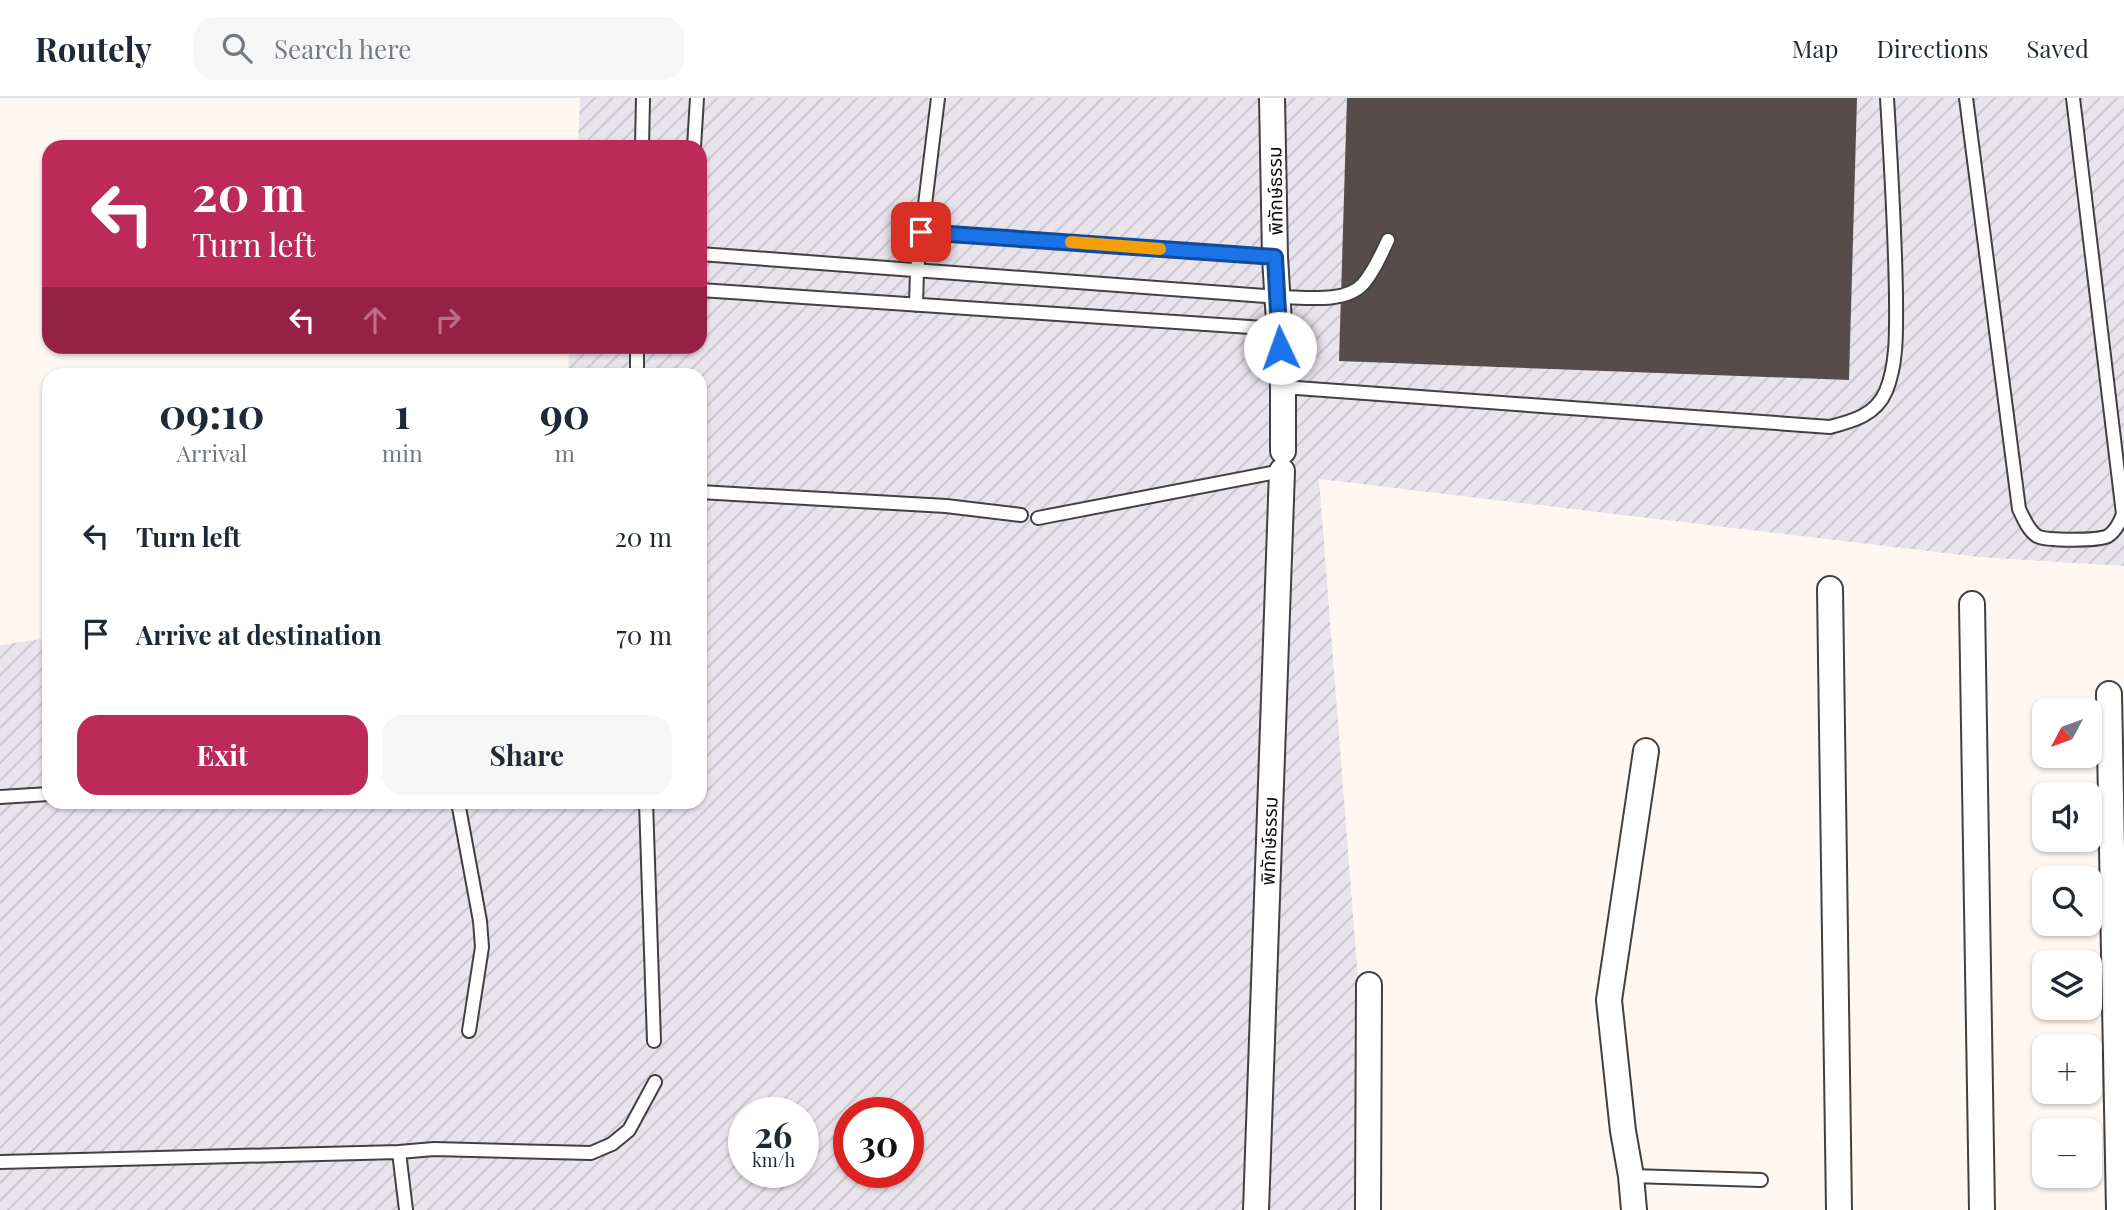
<!DOCTYPE html>
<meta charset="utf-8">
<style>
:root{--surface:#fff;--page:#f6f6f7;--text:#1f2937;--muted:#747a83;--line:#e0e1e3;--accent:#bb2a59}
body{margin:0;font-family:"Playfair Display","Noto Sans Thai",serif;background:var(--page);color:var(--text);height:100vh;display:flex;flex-direction:column;font-size:26px;white-space:nowrap}
*{box-sizing:border-box;margin:0}
p{font-size:23px;color:var(--muted)}
.icon{flex:none;width:38px;height:38px;fill:none;stroke:currentColor;stroke-width:2;stroke-linecap:round;stroke-linejoin:round}
.map{position:relative;flex:1;overflow:hidden}
.side{position:absolute;left:42px;top:270px;width:665px;height:441px;display:flex;flex-direction:column;background:var(--surface);border-radius:21px;box-shadow:0 2px 5px #0004}
.side>*{flex:none}
.banner{position:absolute;left:42px;top:42px;width:665px;height:214px;border-radius:21px;box-shadow:0 2px 5px #0004;background:#bb2a59;color:#fff;overflow:hidden}
.needle{width:46px;rotate:229deg}
.fabs{position:absolute;left:2032px;top:600px;display:grid;gap:14px}
.fabs a{display:grid;place-items:center;width:70px;height:70px;border-radius:14px;background:var(--surface);box-shadow:0 2px 5px #0004;font-size:35px}
.speed{position:absolute;left:728px;top:999px;display:flex;gap:14px;font-size:35px;font-weight:700;text-align:center}
.speed>*{display:grid;place-content:center;width:91px;height:91px;border-radius:50%;background:var(--surface);box-shadow:0 2px 5px #0004;line-height:1}
.speed small{font-size:18px;font-weight:400}
.speed .limit{border:10px solid #d22;background:#fff;color:#111}
.pin{position:absolute;display:grid;place-items:center;width:60px;height:60px;color:#fff;margin:-30px;border-radius:14px;box-shadow:0 4px 10px #0006}
.me{position:absolute;width:77px;margin:-38px;rotate:357deg;stroke-linejoin:round;filter:drop-shadow(0 0 5px #0008)}
.turn{display:flex;align-items:center;gap:24px;height:147px;padding:0 35px;font-size:32px}
.turn .icon{width:91px;height:91px;stroke-width:2.5}
.turn b{display:block;font-size:49px;line-height:60px}
.lanes{display:flex;align-items:center;height:66px;padding:0 35px;background:#0003;justify-content:center;gap:35px;direction:ltr}
.lanes .off{opacity:.35}
.eta{display:flex;justify-content:space-evenly;align-items:center;height:119px;text-align:center}
.eta b{font-size:42px;font-weight:700;line-height:49px}
.button{display:flex;gap:14px;margin-top:auto;padding:14px 35px}
.button a{flex:1;height:80px;border-radius:21px;background:var(--accent);color:#fff;font-size:28px;font-weight:700;line-height:80px;text-align:center}
.button a+a{background:var(--page);color:var(--text)}
ul{padding:0;list-style:none}
li{display:flex;align-items:center;gap:21px;height:98px;padding:0 35px}
li div{flex:1}
li b{display:block;font-size:26px}
li em{font-style:normal}
header{display:flex;align-items:center;gap:42px;box-sizing:border-box;height:98px;padding:0 35px;background:var(--surface);border-bottom:2px solid var(--line)}
header strong{font-size:33px}
nav{display:flex;gap:38px;margin-inline-start:auto;font-size:24px}
.search{width:490px;height:63px;background:var(--page);display:flex;align-items:center;gap:18px;box-sizing:border-box;padding:0 24px;border-radius:21px;color:var(--muted);font-size:26px}
.map>svg:first-child{display:block}
.industrial{fill:url(#industrial-furrows);fill-rule:evenodd}
.building{fill:#574c4b}
.lines{fill:none;stroke-linecap:round;stroke-linejoin:round}
.lane-casing{stroke:#414141;stroke-width:16}
.street-casing{stroke:#414141;stroke-width:28}
.lane{stroke:#fff;stroke-width:12}
.street{stroke:#fff;stroke-width:24}
.route-casing{stroke:#114b97;stroke-width:18}
.route{stroke:#1a73e8;stroke-width:12}
.slow{stroke:#f59e0b;stroke-width:12}
.labels{text-anchor:middle;dominant-baseline:central;stroke-width:7;stroke-linejoin:round;paint-order:stroke}
.street-label{font-size:19px;fill:#0e0e0e;stroke:#fff}
</style>
<header>
<strong>Routely</strong>
<div class="search"><svg class="icon" aria-label="search" viewBox="0 0 24 24"><circle cx="10" cy="10" r="6"/><path d="M15 15l6 6"/></svg>Search here</div>
<nav><a>Map</a><a>Directions</a><a>Saved</a></nav>
</header>
<div class="map">
<svg width="2124" height="1112" viewBox="0 0 2124 1112">
<defs>
<pattern id="industrial-furrows" width="10" height="10" patternUnits="userSpaceOnUse" patternTransform="scale(1.75)"><rect width="10" height="10" fill="#e9e3ec"/><path d="M-1 1l2-2M0 10L10 0M9 11l2-2" fill="none" stroke="#c7c2c9"/></pattern>
</defs>
<rect width="100%" height="100%" fill="#fff7f0"/>
<!-- industrial -->
<path class="industrial" d="M 580,0 L 2124,0 L 2124,468 L 1979,459 L 1319,381 L 1376,1112 L 0,1112 L 0,547 L 49,540 L 49,704 L 700,704 L 700,276 L 568,276 L 569,249 L 700,248 L 700,49 L 578,49 ZM 744,1015 L 803,1015 L 803,1074 L 744,1074 ZM 849,1015 L 908,1015 L 908,1074 L 849,1074 Z"/>
<!-- building -->
<path class="building" d="M 1347,0 L 1857,0 L 1849,282 L 1339,263 Z"/>
<g class="lines">
<!-- lane casing -->
<g class="lane-casing">
<path id="lane" d="M 1966,0 L 2019,411 C 2024,421 2028,432 2037,438 C 2046,443 2098,443 2108,438 C 2116,433 2120,424 2123,416 L 2073,0
M 642,49 L 643,0
M 694,49 L 697,0
M 921,134 L 1275,159
M 700,156 L 1278,199 C 1303,199 1345,206 1363,186 C 1374,173 1381,157 1388,142
M 700,192 L 1279,231
M 916,207 L 917,172 L 938,0
M 637,276 L 637,248
M 1283,289 L 1830,329 C 1853,323 1876,317 1886,293 C 1898,264 1896,228 1896,198 C 1895,132 1891,66 1887,0
M 700,394 L 946,408 L 1021,417
M 1038,420 L 1282,373
M 0,699 L 49,696
M 458,704 L 480,823 L 482,849 L 469,933
M 646,704 L 654,943
M 399,1054 L 406,1112
M 0,1064 L 399,1054 L 434,1051 L 591,1055 L 612,1046 L 629,1032 L 655,984
M 1631,1078 L 1761,1082"/>
</g>
<!-- street casing -->
<g class="street-casing">
<path id="street" d="M 1272,0 L 1275,159 L 1283,289 L 1283,353
M 1830,491 L 1839,1112
M 1972,506 L 1982,1112
M 2109,596 L 2119,1112
M 1256,1112 L 1282,373
M 1368,1112 L 1369,887
M 1634,1112 L 1631,1078 L 1623,1033 L 1609,902 L 1646,653"/>
</g>
<!-- lane -->
<use href="#lane" class="lane"/>
<!-- street -->
<use href="#street" class="street"/>
</g>
<g class="lines">
<!-- route casing -->
<g class="route-casing">
<path id="route" d="M 921,134 L 1275,159 L 1280,250"/>
</g>
<!-- route -->
<use href="#route" class="route"/>
<!-- slow -->
<path class="slow" d="M 1071,144 L 1160,151"/>
</g>
<g class="labels">
<!-- street labels -->
<g class="street-label">
<text transform="translate(1274 93) rotate(-91)">พิทักษ์ธรรม</text>
<text transform="translate(1268 743) rotate(-88)">พิทักษ์ธรรม</text>
</g>
</g>
</svg>
<div class="fabs">
<a><svg class="needle" viewBox="-14 -14 28 28"><path d="M0-13l5 13h-10z" fill="#e53935"/><path d="M0 13l5-13h-10z" fill="#747a83"/></svg></a>
<a><svg class="icon" aria-label="sound" viewBox="0 0 24 24"><path d="M4 9h4l5-4v14l-5-4H4zM17 9q2 3 0 6"/></svg></a>
<a><svg class="icon" aria-label="search" viewBox="0 0 24 24"><circle cx="10" cy="10" r="6"/><path d="M15 15l6 6"/></svg></a>
<a><svg class="icon" aria-label="layers" viewBox="0 0 24 24"><path d="M12 4l9 5-9 5-9-5zM3 14l9 5 9-5"/></svg></a>
<a>+</a>
<a>−</a>
</div>
<div class="speed"><div>26<small>km/h</small></div><div class="limit">30</div></div>
<div class="pin" style="left:921px;top:134px;background:#d93025"><svg class="icon" aria-label="arrive" viewBox="0 0 24 24"><path d="M6 21V4h12l-3 4 3 4H6"/></svg></div>
<svg class="me" style="left:1280px;top:250px" viewBox="-20 -20 40 40"><circle r="19" fill="#fff"/><path d="M0-13L10 11 0 6-10 11z" fill="#1a73e8"/></svg>
<div class="banner">
<div class="turn"><svg class="icon" aria-label="left" viewBox="0 0 24 24"><path d="M17 20v-9H6M10 6l-5 5 5 5"/></svg><div><b>20 m</b>Turn left</div></div>
<div class="lanes"><svg class="icon" aria-label="left" viewBox="0 0 24 24"><path d="M17 20v-9H6M10 6l-5 5 5 5"/></svg><svg class="icon off" aria-label="ahead" viewBox="0 0 24 24"><path d="M12 20V5M6 11l6-6 6 6"/></svg><svg class="icon off" aria-label="right" viewBox="0 0 24 24"><path d="M7 20v-9h11M14 6l5 5-5 5"/></svg></div>
</div>
<section class="side">
<div class="eta">
<div><b>09:10</b><p>Arrival</p></div>
<div><b>1</b><p>min</p></div>
<div><b>90</b><p>m</p></div>
</div>
<ul>
<li><svg class="icon" aria-label="left" viewBox="0 0 24 24"><path d="M17 20v-9H6M10 6l-5 5 5 5"/></svg><div><b>Turn left</b></div><em>20 m</em></li>
<li><svg class="icon" aria-label="arrive" viewBox="0 0 24 24"><path d="M6 21V4h12l-3 4 3 4H6"/></svg><div><b>Arrive at destination</b></div><em>70 m</em></li>
</ul>
<div class="button"><a>Exit</a><a>Share</a></div>
</section>
</div>
